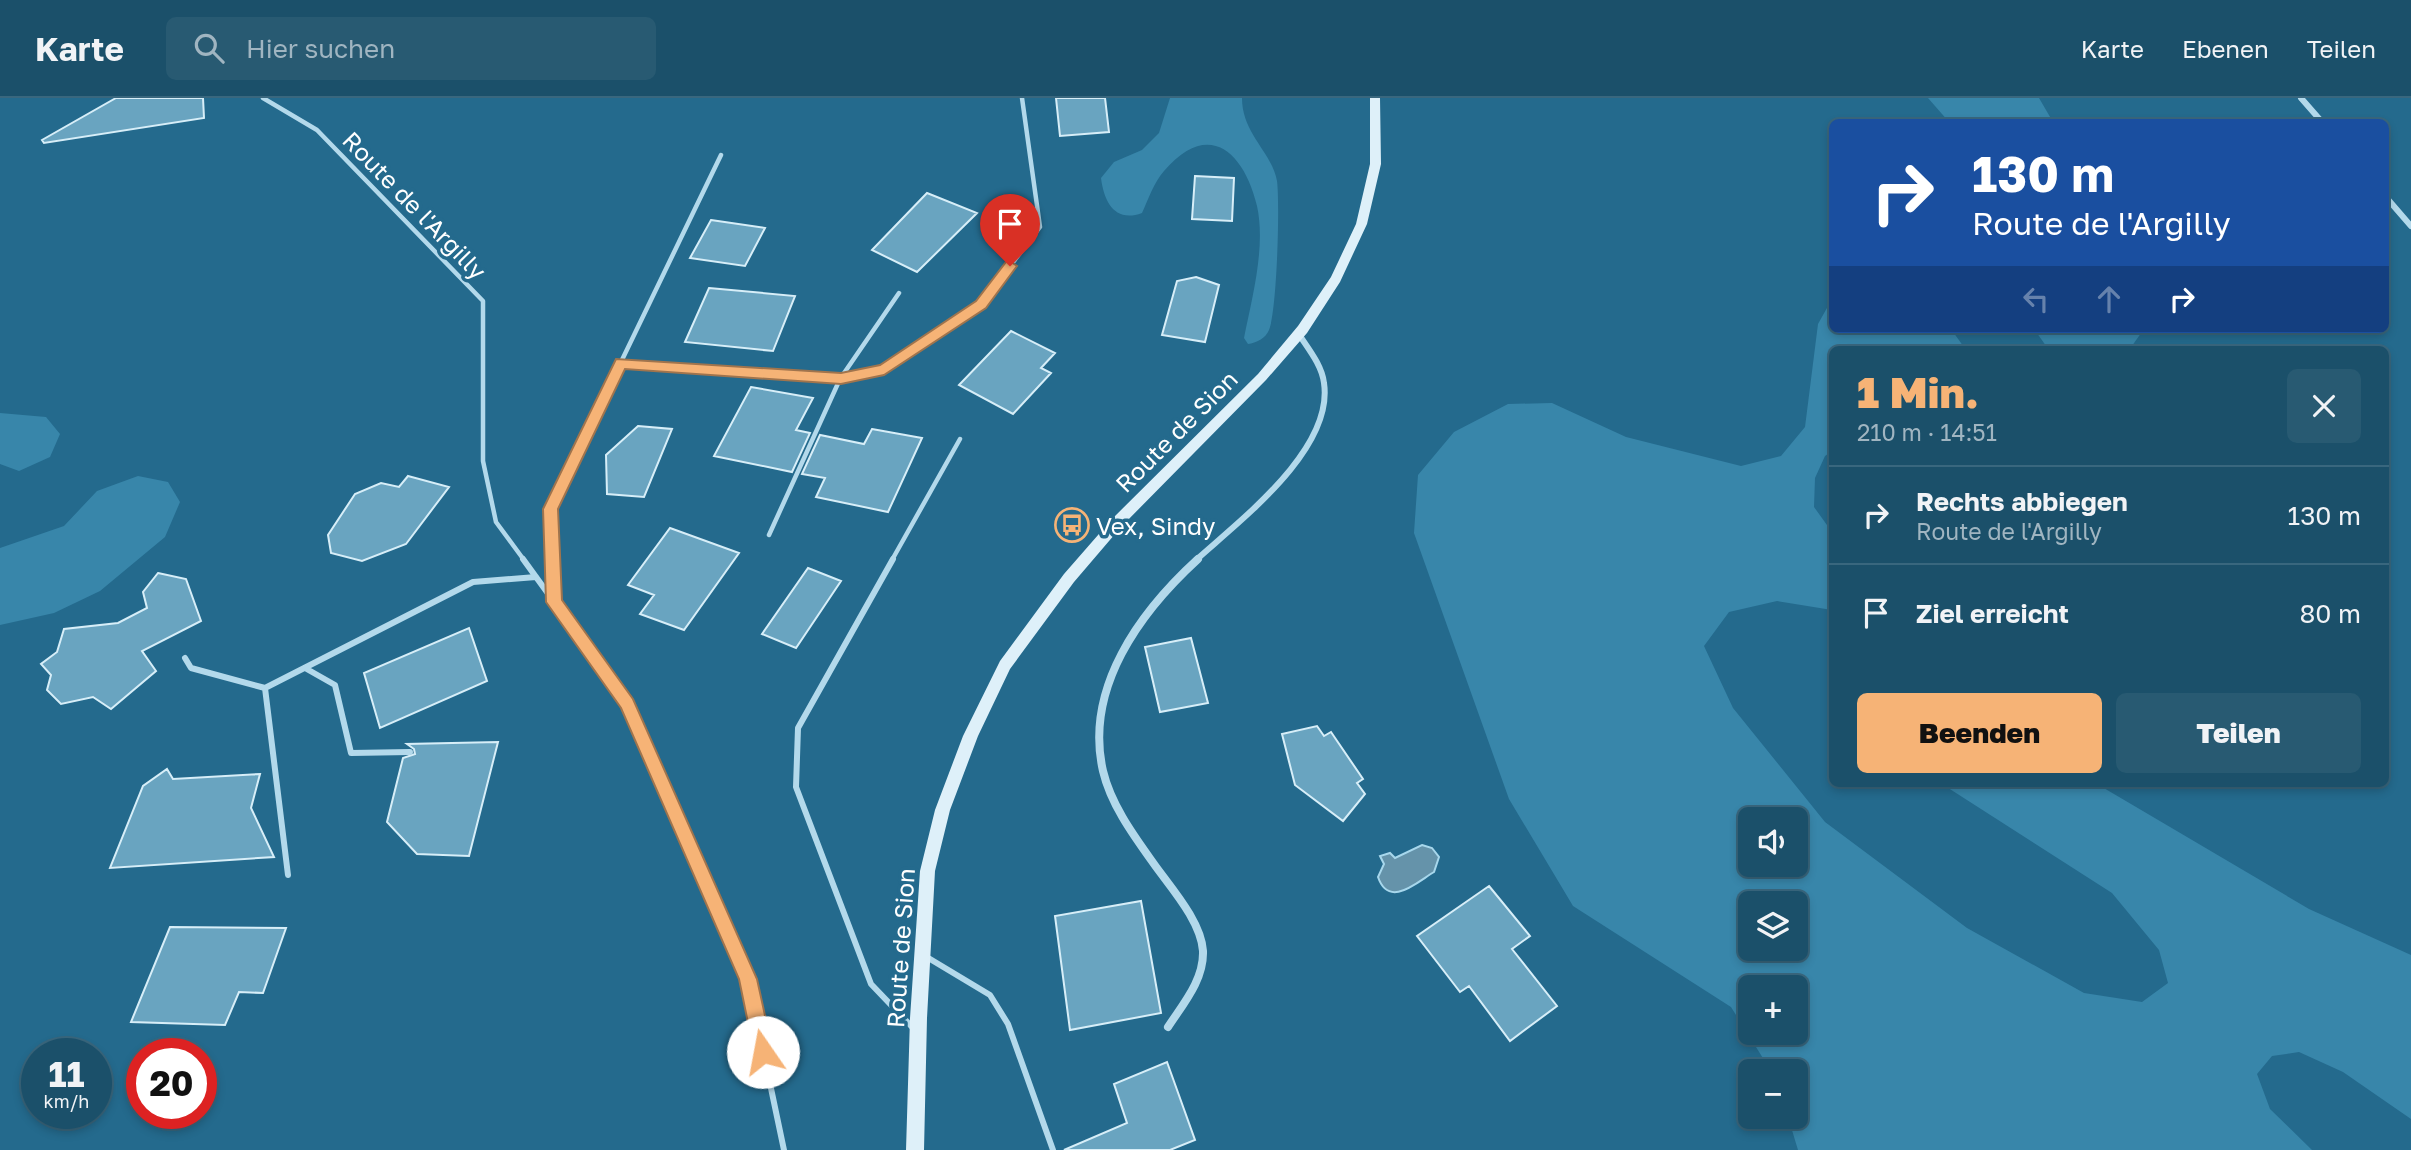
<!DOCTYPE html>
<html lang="de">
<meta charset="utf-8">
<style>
:root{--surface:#1b506a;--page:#285a72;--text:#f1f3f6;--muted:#a0b5c1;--line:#39677e;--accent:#f6b376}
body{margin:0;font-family:"Golos Text",sans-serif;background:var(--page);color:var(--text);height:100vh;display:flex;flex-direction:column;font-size:26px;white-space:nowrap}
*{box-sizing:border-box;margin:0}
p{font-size:23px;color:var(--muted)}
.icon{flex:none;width:38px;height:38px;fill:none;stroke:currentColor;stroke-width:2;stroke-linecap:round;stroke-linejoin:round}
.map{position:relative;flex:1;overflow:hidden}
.panel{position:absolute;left:1829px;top:248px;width:560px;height:441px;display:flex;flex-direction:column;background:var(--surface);border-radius:10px;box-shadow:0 4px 10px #0003,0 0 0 2px var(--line)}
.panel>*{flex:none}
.banner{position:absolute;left:1829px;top:21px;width:560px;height:214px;border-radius:10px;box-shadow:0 4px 10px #0003,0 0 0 2px var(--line);background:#1a4fa0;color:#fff;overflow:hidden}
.controls{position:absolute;left:1738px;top:709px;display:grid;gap:14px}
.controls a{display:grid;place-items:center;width:70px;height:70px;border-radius:10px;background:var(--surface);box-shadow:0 4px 10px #0003,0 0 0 2px var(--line);font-size:35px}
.speed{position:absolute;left:21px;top:940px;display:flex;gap:14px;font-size:35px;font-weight:700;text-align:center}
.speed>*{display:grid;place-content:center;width:91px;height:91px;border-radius:50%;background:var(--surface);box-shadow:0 4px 10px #0003,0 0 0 2px var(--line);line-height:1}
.speed small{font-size:18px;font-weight:400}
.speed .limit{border:10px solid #d22;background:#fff;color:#111}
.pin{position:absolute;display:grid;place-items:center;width:60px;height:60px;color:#fff;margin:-72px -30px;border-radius:50% 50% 50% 0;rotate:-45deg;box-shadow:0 0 7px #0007}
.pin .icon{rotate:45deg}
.me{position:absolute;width:77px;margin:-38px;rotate:348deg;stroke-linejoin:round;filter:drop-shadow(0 0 5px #0008)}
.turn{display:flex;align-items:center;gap:24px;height:147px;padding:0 28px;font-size:32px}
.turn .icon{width:91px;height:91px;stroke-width:2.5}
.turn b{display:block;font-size:49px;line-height:60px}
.lanes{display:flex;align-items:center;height:66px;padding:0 28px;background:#0003;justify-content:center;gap:35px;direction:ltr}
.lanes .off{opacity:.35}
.round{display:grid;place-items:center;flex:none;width:74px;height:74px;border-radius:10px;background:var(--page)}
.summary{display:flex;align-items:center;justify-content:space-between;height:119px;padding:0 28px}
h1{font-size:42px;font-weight:800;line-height:52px;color:var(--accent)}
.primary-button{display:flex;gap:14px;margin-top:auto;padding:14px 28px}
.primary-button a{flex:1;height:80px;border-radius:10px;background:var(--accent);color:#111;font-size:28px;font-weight:800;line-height:80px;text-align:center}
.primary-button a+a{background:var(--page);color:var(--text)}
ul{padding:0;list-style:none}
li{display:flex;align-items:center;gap:21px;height:98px;padding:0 28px;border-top:2px solid var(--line)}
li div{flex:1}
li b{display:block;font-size:26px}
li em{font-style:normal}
header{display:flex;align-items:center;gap:42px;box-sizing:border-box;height:98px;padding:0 35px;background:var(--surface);border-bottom:2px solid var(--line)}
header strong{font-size:33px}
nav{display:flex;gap:38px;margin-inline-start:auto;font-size:24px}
.search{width:490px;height:63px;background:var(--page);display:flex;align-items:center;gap:18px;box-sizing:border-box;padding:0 24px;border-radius:10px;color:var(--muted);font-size:26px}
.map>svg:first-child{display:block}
.green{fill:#3886aa;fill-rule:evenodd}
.water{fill:#6593aa;stroke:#a7d7ec;stroke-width:2}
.building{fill:#69a4c0;stroke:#d7eef8;stroke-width:2}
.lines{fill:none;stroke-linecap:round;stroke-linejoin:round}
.lane-far1{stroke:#b3d9eb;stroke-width:4.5}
.lane{stroke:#b3d9eb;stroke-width:6}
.street-far1{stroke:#b3d9eb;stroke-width:6}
.street{stroke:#b3d9eb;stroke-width:8}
.secondary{fill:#def0f9;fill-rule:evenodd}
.route{fill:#f6b376;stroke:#a0744d;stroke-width:2}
.labels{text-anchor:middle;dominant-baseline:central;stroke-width:7;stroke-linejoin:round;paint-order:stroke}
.street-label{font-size:24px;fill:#fff;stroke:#246a8d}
.poi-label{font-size:24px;fill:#fff;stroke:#246a8d;text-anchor:start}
</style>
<header>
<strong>Karte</strong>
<div class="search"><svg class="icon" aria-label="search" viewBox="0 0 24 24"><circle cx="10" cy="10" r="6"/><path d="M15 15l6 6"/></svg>Hier suchen</div>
<nav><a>Karte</a><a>Ebenen</a><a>Teilen</a></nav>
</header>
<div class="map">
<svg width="2411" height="1052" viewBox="0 0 2411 1052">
<rect width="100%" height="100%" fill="#246a8d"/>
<!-- green -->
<path class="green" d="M 1170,0 L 1242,0 C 1242,36 1272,54 1277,83 C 1280,105 1277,213 1269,232 C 1266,240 1256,245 1248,246 L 1244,240 C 1252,200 1266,149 1257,108 C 1244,53 1208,21 1164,73 C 1154,84 1148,102 1142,115 C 1115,125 1104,104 1101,80 L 1114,64 L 1142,52 L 1159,35 Z
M 1928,0 L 2039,0 L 2053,24 L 1949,24 Z
M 1832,201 L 1832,231 L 1951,231 L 1966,252 L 1832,252 L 1832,353 L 1825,358 L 1815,380 L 1814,409 L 1832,434 L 1832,512 L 1777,503 L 1729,514 L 1704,548 L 1733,610 L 1825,724 L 1967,830 L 2084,895 L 2142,904 L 2168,885 L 2159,852 L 2112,795 L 1942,686 L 2097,686 L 2309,811 L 2411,857 L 2411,1021 L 2343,974 L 2299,954 L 2272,958 L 2257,976 L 2270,1011 L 2312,1052 L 1798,1052 L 1788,1019 L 1796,1018 L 1796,973 L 1771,973 L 1731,909 L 1573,808 L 1509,701 L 1414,435 L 1418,377 L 1454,334 L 1508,306 L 1552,305 L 1626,339 L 1741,368 L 1781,358 L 1805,329 L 1818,226 ZM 1796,721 L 1796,766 L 1750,766 L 1750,721 ZM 1796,805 L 1796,850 L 1750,850 L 1750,805 ZM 1796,889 L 1796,934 L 1750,934 L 1750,889 Z
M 2034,231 L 2144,231 L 2129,252 L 2049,252 Z
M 0,315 L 46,319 L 60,336 L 50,359 L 19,373 L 0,366 Z
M 138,378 L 168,384 L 180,404 L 165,439 L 100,493 L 54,515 L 0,527 L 0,450 L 64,428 L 97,393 Z"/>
<!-- water -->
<path class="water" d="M 1422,747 L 1432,750 L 1439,759 L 1434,774 C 1417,784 1389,811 1378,779 L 1384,766 L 1380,758 L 1390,755 L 1395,760 Z"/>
<!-- building -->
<path class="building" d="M 116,0 L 203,0 L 204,20 L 44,45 L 42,42 Z
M 1056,0 L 1105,0 L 1109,34 L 1060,38 Z
M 1195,78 L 1234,80 L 1232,123 L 1192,121 Z
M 927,95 L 977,115 L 917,174 L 872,152 Z
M 711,122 L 765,130 L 745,168 L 690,160 Z
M 1196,179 L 1219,187 L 1205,244 L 1162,237 L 1177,183 Z
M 709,190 L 795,198 L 773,253 L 685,244 Z
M 1011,233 L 1055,255 L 1041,270 L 1051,275 L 1013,316 L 959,287 Z
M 751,289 L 813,300 L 796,332 L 810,335 L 792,374 L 714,358 Z
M 638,328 L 672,331 L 644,399 L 607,396 L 606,357 Z
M 872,331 L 922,340 L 888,414 L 816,399 L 825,380 L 802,376 L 820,337 L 864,346 Z
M 408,378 L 449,389 L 406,446 L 362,463 L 331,455 L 328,437 L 355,396 L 381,385 L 399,389 Z
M 670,430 L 739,455 L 684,532 L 640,516 L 654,497 L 628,487 Z
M 808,470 L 841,483 L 796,550 L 762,536 Z
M 158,475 L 186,481 L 201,523 L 142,553 L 156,573 L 111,611 L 93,599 L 61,606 L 47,592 L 51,577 L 41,566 L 57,554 L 64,531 L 118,525 L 147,510 L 143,494 Z
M 469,530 L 487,583 L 380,630 L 364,575 Z
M 1191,540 L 1208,605 L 1160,614 L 1145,549 Z
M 1317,628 L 1324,638 L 1331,634 L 1363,681 L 1357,685 L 1365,696 L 1343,723 L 1295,687 L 1282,636 Z
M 498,644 L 469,758 L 417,756 L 387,724 L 403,660 L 415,656 L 414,651 L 407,646 Z
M 167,671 L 173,681 L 260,676 L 251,710 L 274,759 L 110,770 L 143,688 Z
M 1489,788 L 1530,838 L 1512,851 L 1557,908 L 1510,943 L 1469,888 L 1460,894 L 1417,838 Z
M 1141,803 L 1161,915 L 1070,932 L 1055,818 Z
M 170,829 L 286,830 L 263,895 L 239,894 L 225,927 L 131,924 Z
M 1167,964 L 1195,1042 L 1170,1052 L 1064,1052 L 1127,1025 L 1114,986 Z"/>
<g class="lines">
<!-- lane-far1 -->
<path class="lane-far1" d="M 263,0 L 317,32 L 483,203 L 483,363 L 496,424 L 524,462
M 621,265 L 840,281 L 884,271 L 981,206 L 1040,129 L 1022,0
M 769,437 L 840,281 L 899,195
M 552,462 L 550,411 L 721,57
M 892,462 L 960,341"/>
<!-- lane -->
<path class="lane" d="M 523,461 L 628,606 L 748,881 L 784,1052
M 552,461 L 554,504
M 893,461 L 798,630 L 796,689 L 871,886 L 914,931
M 185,560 L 191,570 L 265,590
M 305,570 L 335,587 L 351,655 L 410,654
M 288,777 L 265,590 L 473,484 L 536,479
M 925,858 L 990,897 L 1008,926 L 1053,1052"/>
<!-- street-far1 -->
<path class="street-far1" d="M 2301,0 L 2322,24
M 2385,98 L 2411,128
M 1196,462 C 1239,423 1334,352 1324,285 C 1322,268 1310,253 1300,238"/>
<!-- street -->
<path class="street" d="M 1168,929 C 1183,906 1204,882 1203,853 C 1201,823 1171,790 1154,766 C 1134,738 1111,707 1103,673 C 1084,590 1140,514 1198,461"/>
<!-- secondary -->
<path class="secondary" d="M 1370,0 L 1380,0 L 1381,66 L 1367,126 L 1340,184 L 1307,235 L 1266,282 L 1121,429 L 1074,484 L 1010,571 L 978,638 L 950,712 L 935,773 L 927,920 L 924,1052 L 906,1052 L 910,920 L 920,773 L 935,712 L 963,638 L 1000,563 L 1064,476 L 1112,421 L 1258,276 L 1298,228 L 1331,179 L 1356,126 L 1370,66 Z"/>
</g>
<!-- route -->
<path class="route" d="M 1010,163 L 1017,168 L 986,210 L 884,277 L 841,286 L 625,271 L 558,411 L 562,502 L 633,601 L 757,881 L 773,954 L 770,961 L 763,964 L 757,961 L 754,954 L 739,881 L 621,610 L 546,504 L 543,411 L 616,261 L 841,275 L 880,267 L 976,203 L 1006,164 Z"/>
<!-- icons -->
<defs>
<g id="bus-ring" transform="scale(1.75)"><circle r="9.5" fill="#246a8d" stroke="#f6b376" stroke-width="1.5"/><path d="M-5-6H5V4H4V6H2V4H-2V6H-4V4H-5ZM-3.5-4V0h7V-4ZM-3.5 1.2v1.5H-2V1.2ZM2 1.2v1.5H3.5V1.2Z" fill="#f6b376"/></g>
</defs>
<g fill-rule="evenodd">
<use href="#bus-ring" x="1072" y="427"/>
</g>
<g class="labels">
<!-- street labels -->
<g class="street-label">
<text transform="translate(415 107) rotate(46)">Route de l'Argilly</text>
<text transform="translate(1176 333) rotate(-45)">Route de Sion</text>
<text transform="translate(900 850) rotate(-86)">Route de Sion</text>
</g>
<!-- poi labels -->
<g class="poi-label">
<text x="1096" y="427">Vex, Sindy</text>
</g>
</g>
</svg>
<div class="controls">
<a><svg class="icon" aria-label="sound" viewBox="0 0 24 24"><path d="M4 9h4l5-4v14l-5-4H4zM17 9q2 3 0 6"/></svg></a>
<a><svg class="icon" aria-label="layers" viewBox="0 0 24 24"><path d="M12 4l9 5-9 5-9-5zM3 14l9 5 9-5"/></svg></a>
<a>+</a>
<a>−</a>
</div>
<div class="speed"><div>11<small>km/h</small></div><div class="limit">20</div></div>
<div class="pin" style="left:1010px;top:168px;background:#d93025"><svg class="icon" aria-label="arrive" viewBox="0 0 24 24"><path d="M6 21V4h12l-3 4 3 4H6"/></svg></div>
<svg class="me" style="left:763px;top:954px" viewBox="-20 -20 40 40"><circle r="19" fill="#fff"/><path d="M0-13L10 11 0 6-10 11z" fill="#f6b376"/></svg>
<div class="banner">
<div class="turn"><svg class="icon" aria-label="right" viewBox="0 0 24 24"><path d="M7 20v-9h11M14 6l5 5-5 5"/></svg><div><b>130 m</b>Route de l'Argilly</div></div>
<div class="lanes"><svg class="icon off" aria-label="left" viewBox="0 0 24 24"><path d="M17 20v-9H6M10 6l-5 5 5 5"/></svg><svg class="icon off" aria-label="ahead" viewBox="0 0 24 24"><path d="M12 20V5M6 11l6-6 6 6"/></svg><svg class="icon" aria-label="right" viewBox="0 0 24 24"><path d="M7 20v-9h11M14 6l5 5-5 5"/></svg></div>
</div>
<section class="panel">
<div class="summary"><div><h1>1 Min.</h1><p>210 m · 14:51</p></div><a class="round"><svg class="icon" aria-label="close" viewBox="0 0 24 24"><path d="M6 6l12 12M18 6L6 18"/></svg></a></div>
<ul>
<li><svg class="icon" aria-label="right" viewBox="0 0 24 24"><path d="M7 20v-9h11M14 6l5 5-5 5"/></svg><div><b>Rechts abbiegen</b><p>Route de l'Argilly</p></div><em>130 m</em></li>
<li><svg class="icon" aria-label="arrive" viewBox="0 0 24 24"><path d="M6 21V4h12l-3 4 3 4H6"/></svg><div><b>Ziel erreicht</b></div><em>80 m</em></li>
</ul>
<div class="primary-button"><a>Beenden</a><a>Teilen</a></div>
</section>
</div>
